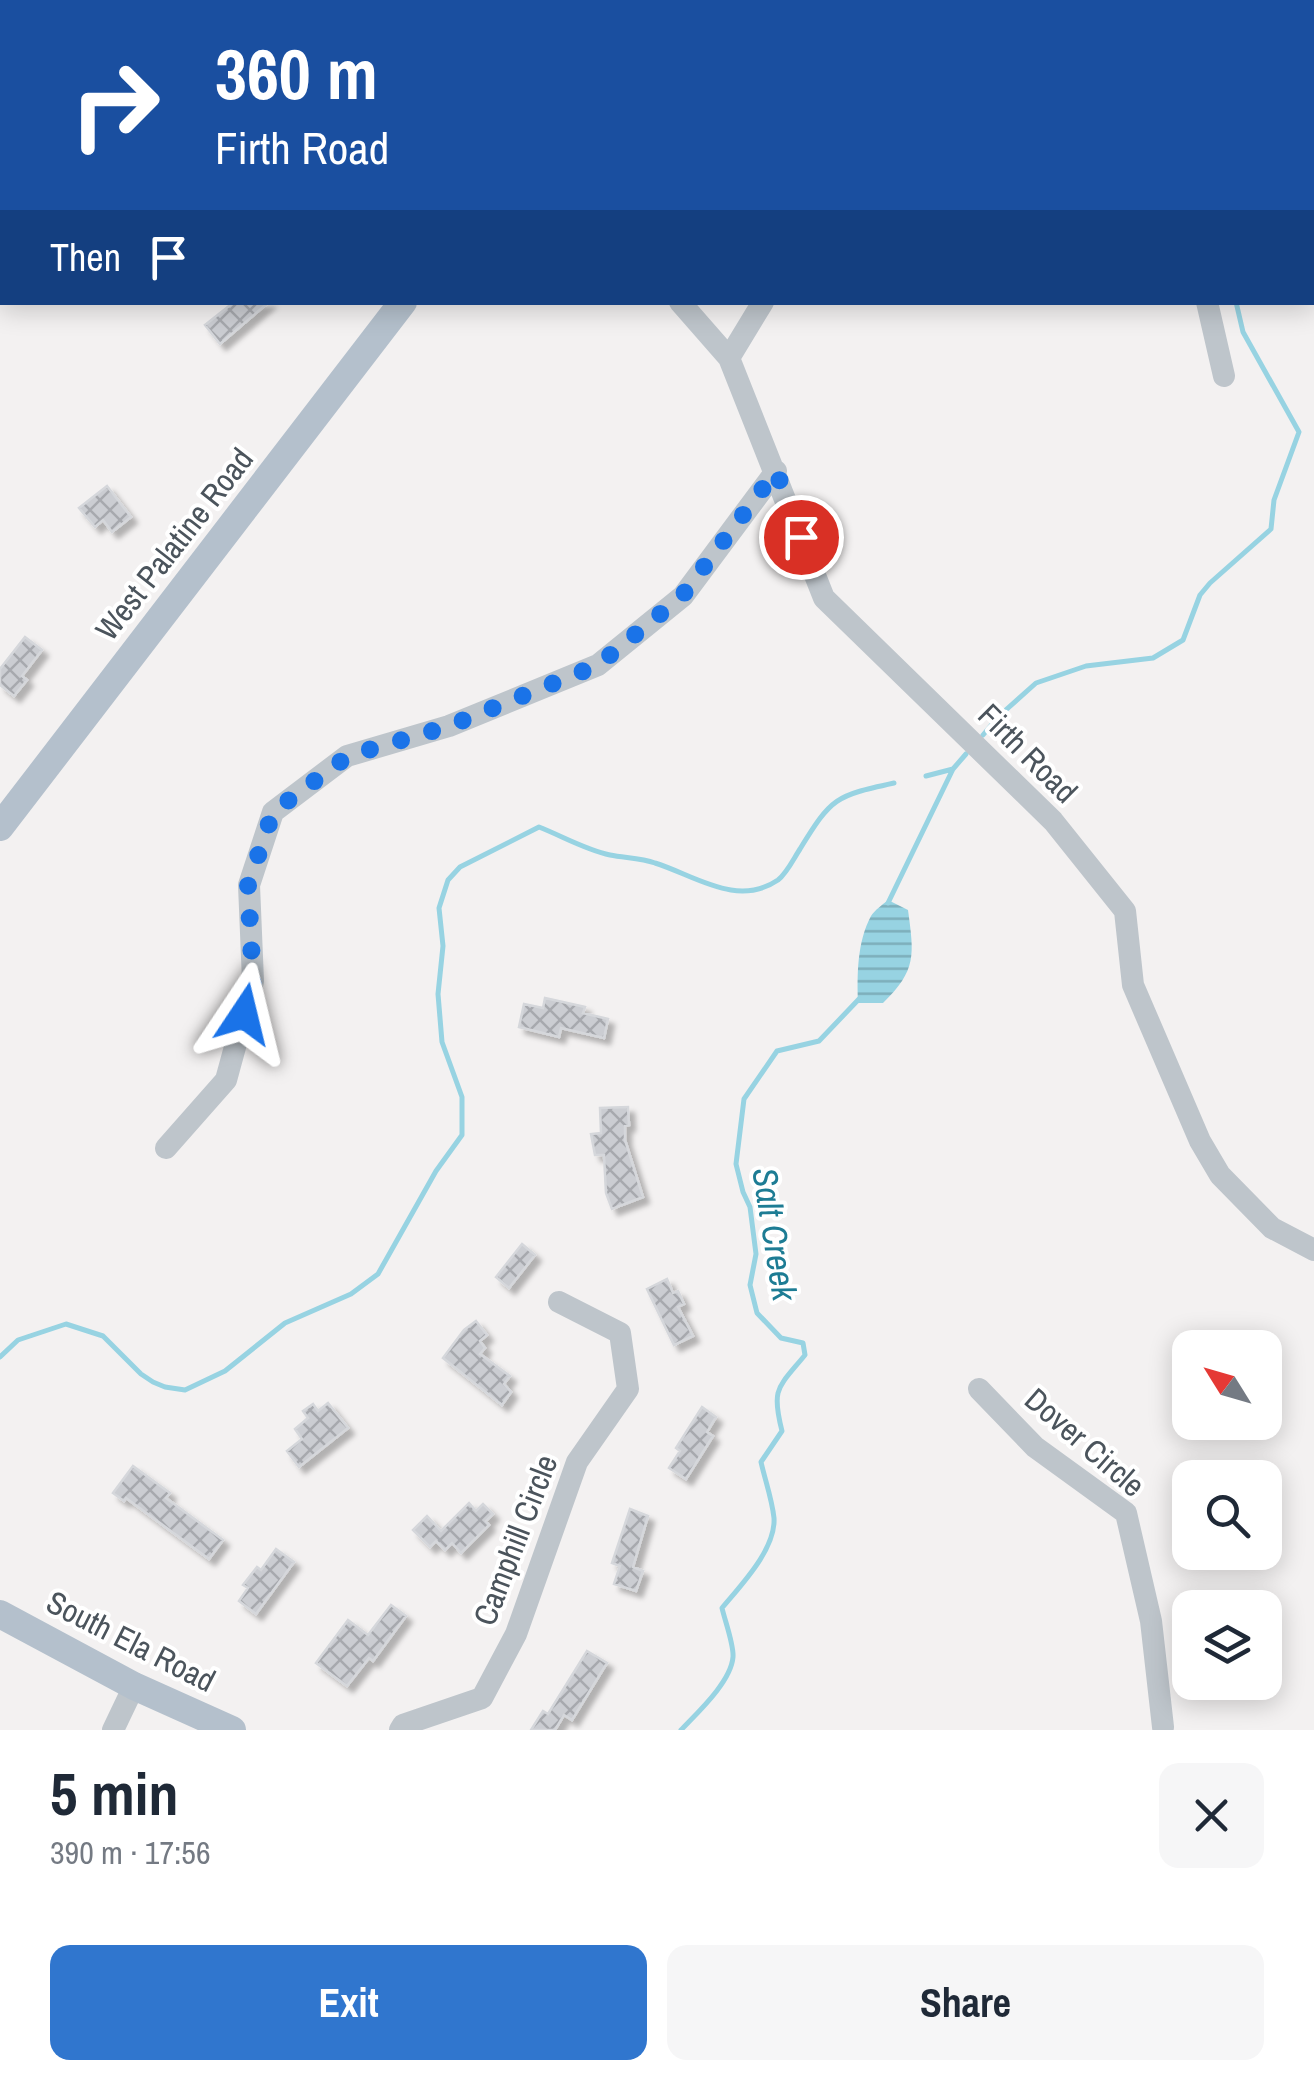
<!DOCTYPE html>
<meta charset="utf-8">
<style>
:root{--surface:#fff;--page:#f6f6f7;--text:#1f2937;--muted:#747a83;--accent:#3076ce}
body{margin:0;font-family:"Archivo Narrow",sans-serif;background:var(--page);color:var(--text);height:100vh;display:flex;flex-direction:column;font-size:38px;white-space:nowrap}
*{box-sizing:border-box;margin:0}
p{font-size:32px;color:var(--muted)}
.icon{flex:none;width:55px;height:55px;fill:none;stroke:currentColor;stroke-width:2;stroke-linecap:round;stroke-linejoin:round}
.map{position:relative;height:1730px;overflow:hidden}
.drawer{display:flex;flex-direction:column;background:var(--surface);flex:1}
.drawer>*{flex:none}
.hud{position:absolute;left:0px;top:0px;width:1315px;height:305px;box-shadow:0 5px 25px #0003;background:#1a4fa0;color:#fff;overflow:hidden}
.needle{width:65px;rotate:307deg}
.fabs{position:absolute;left:1172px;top:1330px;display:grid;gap:20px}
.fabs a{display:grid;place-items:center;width:110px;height:110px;border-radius:20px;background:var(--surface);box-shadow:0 5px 25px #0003;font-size:50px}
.pin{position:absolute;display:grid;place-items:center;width:85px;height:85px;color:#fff;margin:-42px;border:5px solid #fff;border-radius:50%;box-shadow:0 2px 10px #0007}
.me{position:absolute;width:110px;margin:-55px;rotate:10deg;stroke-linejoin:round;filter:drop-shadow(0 0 8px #0008)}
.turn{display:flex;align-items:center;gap:35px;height:210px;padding:0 50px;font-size:45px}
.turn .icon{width:130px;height:130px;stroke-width:2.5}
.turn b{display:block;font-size:70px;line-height:85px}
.then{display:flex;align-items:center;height:95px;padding:0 50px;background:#0003;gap:20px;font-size:38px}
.round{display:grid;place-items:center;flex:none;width:105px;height:105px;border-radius:20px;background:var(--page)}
.headline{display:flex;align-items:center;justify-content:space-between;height:170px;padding:0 50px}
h1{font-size:60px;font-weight:700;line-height:75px}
.primary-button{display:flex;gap:20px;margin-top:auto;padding:20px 50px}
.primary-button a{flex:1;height:115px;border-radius:20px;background:var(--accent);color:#fff;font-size:40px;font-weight:700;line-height:115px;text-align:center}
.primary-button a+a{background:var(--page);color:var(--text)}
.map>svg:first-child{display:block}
.water{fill:url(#water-rules)}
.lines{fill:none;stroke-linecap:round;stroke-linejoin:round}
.stream{stroke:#97d3e2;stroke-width:5}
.building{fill:url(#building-cross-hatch);stroke:#d5d7db;stroke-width:2.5;filter:url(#shadow)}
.minor{stroke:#bec5cb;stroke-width:22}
.major{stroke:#b4c0cc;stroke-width:28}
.route{stroke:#1a73e8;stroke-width:18;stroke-dasharray:0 32.4}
.labels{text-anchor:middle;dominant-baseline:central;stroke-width:8;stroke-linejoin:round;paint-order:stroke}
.street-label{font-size:32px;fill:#4b545c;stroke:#fff}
.water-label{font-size:35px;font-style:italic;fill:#1d7c94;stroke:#fff}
</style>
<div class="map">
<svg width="1314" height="1730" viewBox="0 0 1314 1730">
<defs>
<pattern id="water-rules" width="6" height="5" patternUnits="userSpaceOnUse" patternTransform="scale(2.5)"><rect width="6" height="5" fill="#97d3e2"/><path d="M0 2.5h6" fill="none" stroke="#7daeba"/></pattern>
<pattern id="building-cross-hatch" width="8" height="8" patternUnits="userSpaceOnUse" patternTransform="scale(2.5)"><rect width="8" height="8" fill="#cbcdd2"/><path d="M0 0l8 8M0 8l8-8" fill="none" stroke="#a7a9ae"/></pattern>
<filter id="shadow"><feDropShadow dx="6" dy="6" stdDeviation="2.5" flood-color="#0004"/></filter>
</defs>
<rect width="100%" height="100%" fill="#f3f1f1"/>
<!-- water -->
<path class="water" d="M 888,900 L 908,910 C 914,955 917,970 883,1003 L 858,1003 C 857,975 857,942 871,916 C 875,910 882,905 888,900 Z"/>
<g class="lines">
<!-- stream -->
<path class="stream" d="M 1306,2 L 1307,0
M 983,735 L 999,716 L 1036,683 L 1086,666 L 1153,658 L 1183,640 L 1200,595 L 1210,583 L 1271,529 L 1274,500 L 1299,432 L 1243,332 L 1236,302
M 926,776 L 953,769
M 888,903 L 953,769 L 966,754
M 0,1357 L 18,1340 L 66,1324 L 103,1336 L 141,1374 L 153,1382 L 165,1387 L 185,1390 L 225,1371 L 285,1323 L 351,1294 L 378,1274 L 436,1171 L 462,1135 L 462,1097 L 442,1042 L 438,994 L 443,946 L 439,908 L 448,880 L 460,867 L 539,827 C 562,836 586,850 610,855 C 625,858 641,858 655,863 C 694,875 737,908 778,880 C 787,873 794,858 800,849 C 832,797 835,796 894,783
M 681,1730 C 697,1713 731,1682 733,1657 C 734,1645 725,1621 722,1608 C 741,1585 776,1549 774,1518 C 772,1499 765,1480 761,1462 L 782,1431 C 771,1388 778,1388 805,1355 L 803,1343 L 781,1338 L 757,1313 L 750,1285 L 756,1254 L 750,1207 L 743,1192 L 736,1164 L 744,1099 L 777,1051 L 819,1041 L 859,999"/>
</g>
<!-- building -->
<path class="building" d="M 234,302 L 269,302 L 220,344 L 205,325 Z
M 107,486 L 131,517 L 112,532 L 103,520 L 95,527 L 79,508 Z
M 25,637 L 42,650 L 22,676 L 27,680 L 14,696 L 0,685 L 0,669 Z
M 545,998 L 585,1007 L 583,1013 L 608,1019 L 604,1038 L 561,1028 L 559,1037 L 519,1027 L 524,1004 L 543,1008 Z
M 628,1107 L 629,1125 L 625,1126 L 625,1140 L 643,1197 L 612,1209 L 606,1193 L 604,1155 L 595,1155 L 591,1134 L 601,1133 L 600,1108 Z
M 522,1244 L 535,1255 L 509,1288 L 496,1277 Z
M 667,1279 L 673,1293 L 678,1291 L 684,1304 L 678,1307 L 693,1336 L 674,1345 L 647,1289 Z
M 476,1321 L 487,1335 L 480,1341 L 485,1348 L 480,1354 L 510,1376 L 504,1384 L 511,1392 L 502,1405 L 443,1358 L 464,1330 Z
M 328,1403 L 348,1428 L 299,1467 L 287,1451 L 302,1439 L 295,1429 L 308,1418 L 303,1411 L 313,1404 L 318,1411 Z
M 702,1407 L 716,1417 L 707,1432 L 713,1436 L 686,1479 L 669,1468 L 680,1451 L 676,1448 Z
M 133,1466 L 170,1493 L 166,1498 L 223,1540 L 209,1559 L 126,1498 L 124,1501 L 113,1493 Z
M 469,1503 L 476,1511 L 483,1504 L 493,1514 L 486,1521 L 489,1525 L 461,1553 L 452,1543 L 445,1550 L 436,1541 L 430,1547 L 413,1530 L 427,1516 L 441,1531 Z
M 630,1509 L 648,1516 L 633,1567 L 643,1571 L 636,1591 L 614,1584 L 620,1566 L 612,1563 Z
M 276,1549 L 294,1562 L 256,1614 L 239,1601 L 248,1588 L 243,1585 L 257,1567 L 261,1570 Z
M 391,1605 L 406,1616 L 373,1661 L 369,1658 L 347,1686 L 316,1663 L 348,1620 L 368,1635 Z
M 587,1651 L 607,1663 L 572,1720 L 564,1715 L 555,1730 L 531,1730 L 543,1711 L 548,1714 Z"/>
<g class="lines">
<!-- minor -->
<path class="minor" d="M 27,0 L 28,2
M 1121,0 L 1125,2
M 954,2 L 956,0
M 1312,116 L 1314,116
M 680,302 L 729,358 L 824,598 L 1053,821 L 1125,911 L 1133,985 L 1200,1141 L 1220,1175 L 1272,1228 L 1314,1250
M 1207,302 L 1224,376
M 729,358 L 763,302
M 166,1148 L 226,1080 L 253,981 L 249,885 L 273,812 L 347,756 L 449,726 L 598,665 L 683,596 L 776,471
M 979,1389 L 1035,1447 L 1126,1513 L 1151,1621 L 1163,1727
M 113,1730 L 134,1686
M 400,1730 L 403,1725 L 482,1698 L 516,1634 L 577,1462 L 628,1389 L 620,1333 L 559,1302"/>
<!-- major -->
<path class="major" d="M 631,2 L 633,0
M 0,827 L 403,302
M 0,1614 L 134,1686 L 232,1730"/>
</g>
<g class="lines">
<!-- route -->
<path class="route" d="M 244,1014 L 253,981 L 248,885 L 273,812 L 348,756 L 449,726 L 598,665 L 682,596 L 776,471 L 801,537"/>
</g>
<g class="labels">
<!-- street labels -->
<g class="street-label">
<text transform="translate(174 544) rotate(-52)">West Palatine Road</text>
<text transform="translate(1028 753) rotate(45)">Firth Road</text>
<text transform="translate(1085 1442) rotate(41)">Dover Circle</text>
<text transform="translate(515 1540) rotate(-69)">Camphill Circle</text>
<text transform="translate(131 1641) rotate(27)">South Ela Road</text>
</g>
<!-- water labels -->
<g class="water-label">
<text transform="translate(775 1234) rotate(81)">Salt Creek</text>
</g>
</g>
</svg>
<div class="fabs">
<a><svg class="needle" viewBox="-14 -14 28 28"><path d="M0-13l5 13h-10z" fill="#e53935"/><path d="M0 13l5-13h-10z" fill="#747a83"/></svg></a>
<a><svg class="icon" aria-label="search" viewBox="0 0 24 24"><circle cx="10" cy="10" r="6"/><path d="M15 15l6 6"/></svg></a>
<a><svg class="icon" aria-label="layers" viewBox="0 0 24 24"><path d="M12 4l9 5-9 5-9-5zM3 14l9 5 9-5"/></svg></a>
</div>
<div class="pin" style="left:801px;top:537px;background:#d93025"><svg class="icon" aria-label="arrive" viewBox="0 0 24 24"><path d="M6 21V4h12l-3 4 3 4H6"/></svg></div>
<svg class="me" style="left:244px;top:1014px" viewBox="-20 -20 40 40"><path d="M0-17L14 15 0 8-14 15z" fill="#1a73e8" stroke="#fff" stroke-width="4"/></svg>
<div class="hud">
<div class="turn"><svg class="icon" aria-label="right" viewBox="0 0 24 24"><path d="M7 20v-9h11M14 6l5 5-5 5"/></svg><div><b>360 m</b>Firth Road</div></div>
<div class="then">Then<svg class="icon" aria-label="arrive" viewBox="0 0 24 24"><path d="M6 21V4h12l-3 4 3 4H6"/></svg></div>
</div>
</div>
<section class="drawer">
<div class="headline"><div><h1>5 min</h1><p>390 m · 17:56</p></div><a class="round"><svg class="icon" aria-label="close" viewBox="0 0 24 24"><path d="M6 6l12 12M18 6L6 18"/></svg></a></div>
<div class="primary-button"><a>Exit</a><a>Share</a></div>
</section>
